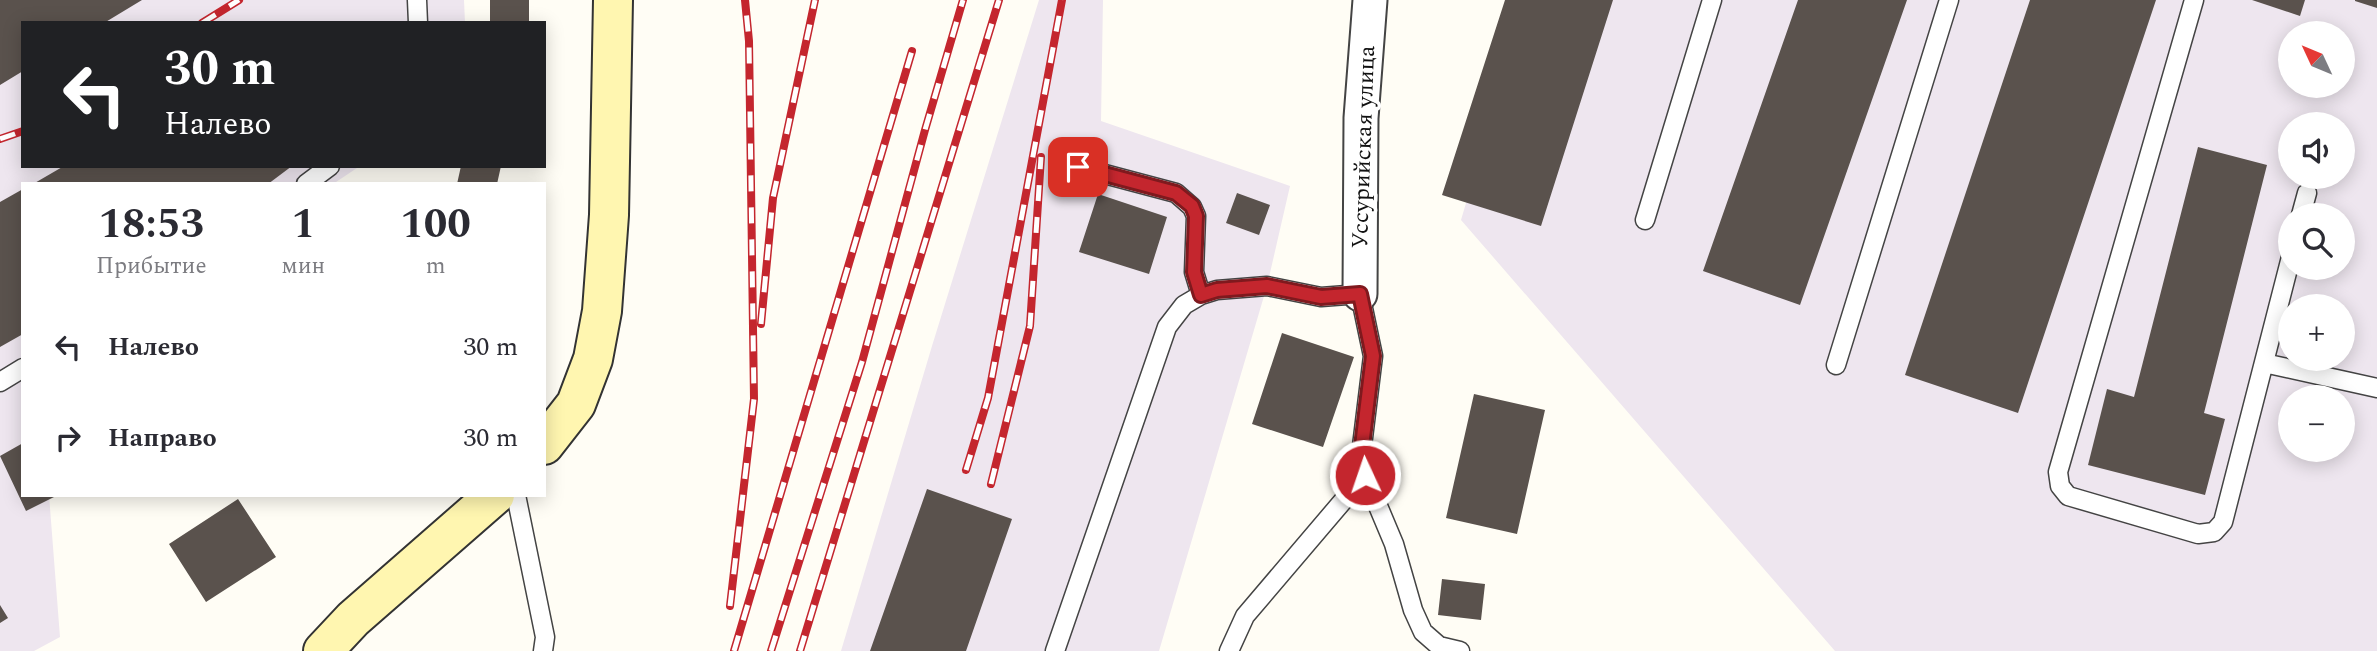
<!DOCTYPE html>
<html lang="ru">
<meta charset="utf-8">
<style>
:root{--surface:#fff;--page:#f7f7f7;--text:#2b2b33;--muted:#7c7c81}
body{margin:0;font-family:Spectral,serif;background:var(--page);color:var(--text);height:100vh;display:flex;flex-direction:column;font-size:26px;white-space:nowrap}
*{box-sizing:border-box;margin:0}
p{font-size:23px;color:var(--muted)}
.icon{flex:none;width:38px;height:38px;fill:none;stroke:currentColor;stroke-width:2;stroke-linecap:round;stroke-linejoin:round}
.map{position:relative;flex:1;overflow:hidden}
.side{position:absolute;left:21px;top:182px;width:525px;height:315px;display:flex;flex-direction:column;background:var(--surface);border-radius:0px;box-shadow:0 4px 18px #0003}
.side>*{flex:none}
.hud{position:absolute;left:21px;top:21px;width:525px;height:147px;border-radius:0px;box-shadow:0 4px 18px #0003;background:#202124;color:#fff;overflow:hidden}
.needle{width:46px;rotate:314deg}
.buttons{position:absolute;left:2278px;top:21px;display:grid;gap:14px}
.buttons a{display:grid;place-items:center;width:77px;height:77px;border-radius:50%;background:var(--surface);box-shadow:0 4px 18px #0003;font-size:35px}
.pin{position:absolute;display:grid;place-items:center;width:60px;height:60px;color:#fff;margin:-30px;border-radius:14px;box-shadow:0 4px 10px #0006}
.me{position:absolute;width:77px;margin:-38px;rotate:357deg;stroke-linejoin:round;filter:drop-shadow(0 0 5px #0008)}
.turn{display:flex;align-items:center;gap:24px;height:147px;padding:0 28px;font-size:32px}
.turn .icon{width:91px;height:91px;stroke-width:2.5}
.turn b{display:block;font-size:49px;line-height:60px}
.eta{display:flex;justify-content:space-evenly;align-items:center;height:119px;text-align:center}
.eta b{font-size:42px;font-weight:700;line-height:49px}
ul{padding:0;list-style:none}
li{display:flex;align-items:center;gap:21px;height:91px;padding:0 28px}
li div{flex:1}
li b{display:block;font-size:26px}
li em{font-style:normal}
.map>svg:first-child{display:block}
.industrial{fill:#eee6ef;fill-rule:evenodd}
.building{fill:#5a524d}
.lines{fill:none;stroke-linecap:round;stroke-linejoin:round}
.lane-casing{stroke:#444;stroke-width:21}
.street-casing{stroke:#444;stroke-width:37}
.secondary-casing{stroke:#333;stroke-width:42}
.lane{stroke:#fff;stroke-width:18}
.street{stroke:#fff;stroke-width:33}
.secondary{stroke:#fff6b0;stroke-width:38}
.rail-casing{stroke:#c4262e;stroke-width:8}
.rail{stroke:#fff;stroke-width:5;stroke-dasharray:16;stroke-linecap:butt}
.route-casing{stroke:#7f191e;stroke-width:18}
.route{stroke:#c4262e;stroke-width:12}
.labels{text-anchor:middle;dominant-baseline:central;stroke-width:7;stroke-linejoin:round;paint-order:stroke}
.street-label{font-size:23px;fill:#111;stroke:#fff}
</style>
<div class="map">
<svg width="2377" height="651" viewBox="0 0 2377 651">
<rect width="100%" height="100%" fill="#fffdf5"/>
<!-- industrial -->
<path class="industrial" d="M 0,0 L 464,0 L 465,23 L 23,23 L 23,166 L 360,166 L 333,184 L 23,184 L 23,495 L 49,495 L 60,637 L 34,651 L 0,651 Z
M 1039,0 L 1103,0 L 1101,121 L 1290,186 L 1267,286 L 1159,651 L 841,651 L 932,346 Z
M 1526,0 L 2377,0 L 2377,651 L 1835,651 L 1461,220 ZM 2291,33 L 2343,33 L 2343,86 L 2291,86 ZM 2291,124 L 2343,124 L 2343,177 L 2291,177 ZM 2291,215 L 2343,215 L 2343,268 L 2291,268 ZM 2291,306 L 2343,306 L 2343,359 L 2291,359 ZM 2291,397 L 2343,397 L 2343,450 L 2291,450 Z"/>
<!-- building -->
<path class="building" d="M 0,0 L 142,0 L 104,23 L 23,23 L 23,71 L 0,85 Z
M 490,0 L 529,0 L 529,23 L 490,23 Z
M 1505,0 L 1613,0 L 1541,226 L 1442,195 Z
M 1798,0 L 1907,0 L 1800,305 L 1703,271 Z
M 2030,0 L 2156,0 L 2018,413 L 1905,375 Z
M 2252,0 L 2305,0 L 2300,16 Z
M 2377,0 L 2377,8 L 2355,1 L 2355,0 Z
M 2198,147 L 2267,165 L 2204,413 L 2225,419 L 2205,495 L 2088,465 L 2107,389 L 2134,397 Z
M 64,166 L 292,166 L 268,184 L 33,184 Z
M 461,166 L 501,166 L 497,184 L 457,184 Z
M 23,189 L 23,334 L 0,347 L 0,202 Z
M 1237,193 L 1270,205 L 1259,235 L 1226,223 Z
M 1098,194 L 1167,217 L 1149,274 L 1079,252 Z
M 1282,333 L 1354,357 L 1323,447 L 1252,424 Z
M 1474,394 L 1545,410 L 1517,534 L 1446,518 Z
M 23,443 L 23,495 L 58,495 L 26,511 L 0,456 Z
M 927,489 L 1012,519 L 966,651 L 870,651 Z
M 238,499 L 276,557 L 206,602 L 169,544 Z
M 1442,579 L 1485,584 L 1481,620 L 1438,615 Z
M 0,605 L 8,618 L 0,623 Z"/>
<g class="lines">
<!-- lane casing -->
<g class="lane-casing">
<path id="lane" d="M 417,0 L 418,23
M 2194,0 L 2058,472 L 2060,486 L 2068,496 L 2198,534 L 2214,532 L 2223,522 L 2291,257
M 1078,167 L 1176,193 L 1192,207 L 1196,216 L 1194,272 L 1201,295
M 306,184 L 330,166
M 2301,215 L 2307,193
M 1645,220 L 1712,0
M 2264,363 L 2377,388
M 1836,365 L 1949,0
M 0,382 L 23,368
M 516,495 L 545,637 L 543,651
M 1055,651 L 1167,327 L 1184,305 L 1201,295 L 1217,290 L 1267,286 L 1321,297 L 1360,294 L 1373,356 L 1362,446 L 1365,475 L 1394,544 L 1413,610 L 1423,632 L 1439,646 L 1460,651
M 1229,651 L 1245,616 L 1365,475"/>
</g>
<!-- street casing -->
<g class="street-casing">
<path id="street" d="M 1360,294 L 1361,118 L 1370,0"/>
</g>
<!-- secondary casing -->
<g class="secondary-casing">
<path id="secondary" d="M 544,445 L 576,404 L 593,359 L 602,311 L 609,215 L 613,0
M 323,651 L 353,619 L 495,495"/>
</g>
<!-- lane -->
<use href="#lane" class="lane"/>
<!-- street -->
<use href="#street" class="street"/>
<!-- secondary -->
<use href="#secondary" class="secondary"/>
<!-- rail casing -->
<g class="rail-casing">
<path id="rail" d="M 202,23 L 239,0
M 0,139 L 23,131
M 761,324 L 773,198 L 815,0
M 966,470 L 988,398 L 1062,0
M 991,484 L 1030,326 L 1041,157
M 730,606 L 754,399 L 749,41 L 745,0
M 734,651 L 912,51
M 771,651 L 862,362 L 925,130 L 963,0
M 800,651 L 999,0"/>
</g>
<!-- rail -->
<use href="#rail" class="rail"/>
</g>
<g class="lines">
<!-- route casing -->
<g class="route-casing">
<path id="route" d="M 1078,167 L 1176,193 L 1192,206 L 1196,216 L 1194,272 L 1201,295 L 1217,290 L 1267,286 L 1321,297 L 1360,294 L 1373,356 L 1362,446 L 1365,475"/>
</g>
<!-- route -->
<use href="#route" class="route"/>
</g>
<g class="labels">
<!-- street labels -->
<g class="street-label">
<text transform="translate(1364 147) rotate(-88)">Уссурийская улица</text>
</g>
</g>
</svg>
<div class="buttons">
<a><svg class="needle" viewBox="-14 -14 28 28"><path d="M0-13l5 13h-10z" fill="#e53935"/><path d="M0 13l5-13h-10z" fill="#7c7c81"/></svg></a>
<a><svg class="icon" aria-label="sound" viewBox="0 0 24 24"><path d="M4 9h4l5-4v14l-5-4H4zM17 9q2 3 0 6"/></svg></a>
<a><svg class="icon" aria-label="search" viewBox="0 0 24 24"><circle cx="10" cy="10" r="6"/><path d="M15 15l6 6"/></svg></a>
<a>+</a>
<a>−</a>
</div>
<div class="pin" style="left:1078px;top:167px;background:#d93025"><svg class="icon" aria-label="arrive" viewBox="0 0 24 24"><path d="M6 21V4h12l-3 4 3 4H6"/></svg></div>
<svg class="me" style="left:1365px;top:475px" viewBox="-20 -20 40 40"><circle r="17" fill="#c4262e" stroke="#fff" stroke-width="3"/><path d="M0-11L8 9 0 5-8 9z" fill="#fff"/></svg>
<div class="hud">
<div class="turn"><svg class="icon" aria-label="left" viewBox="0 0 24 24"><path d="M17 20v-9H6M10 6l-5 5 5 5"/></svg><div><b>30 m</b>Налево</div></div>
</div>
<section class="side">
<div class="eta">
<div><b>18:53</b><p>Прибытие</p></div>
<div><b>1</b><p>мин</p></div>
<div><b>100</b><p>m</p></div>
</div>
<ul>
<li><svg class="icon" aria-label="left" viewBox="0 0 24 24"><path d="M17 20v-9H6M10 6l-5 5 5 5"/></svg><div><b>Налево</b></div><em>30 m</em></li>
<li><svg class="icon" aria-label="right" viewBox="0 0 24 24"><path d="M7 20v-9h11M14 6l5 5-5 5"/></svg><div><b>Направо</b></div><em>30 m</em></li>
</ul>
</section>
</div>
